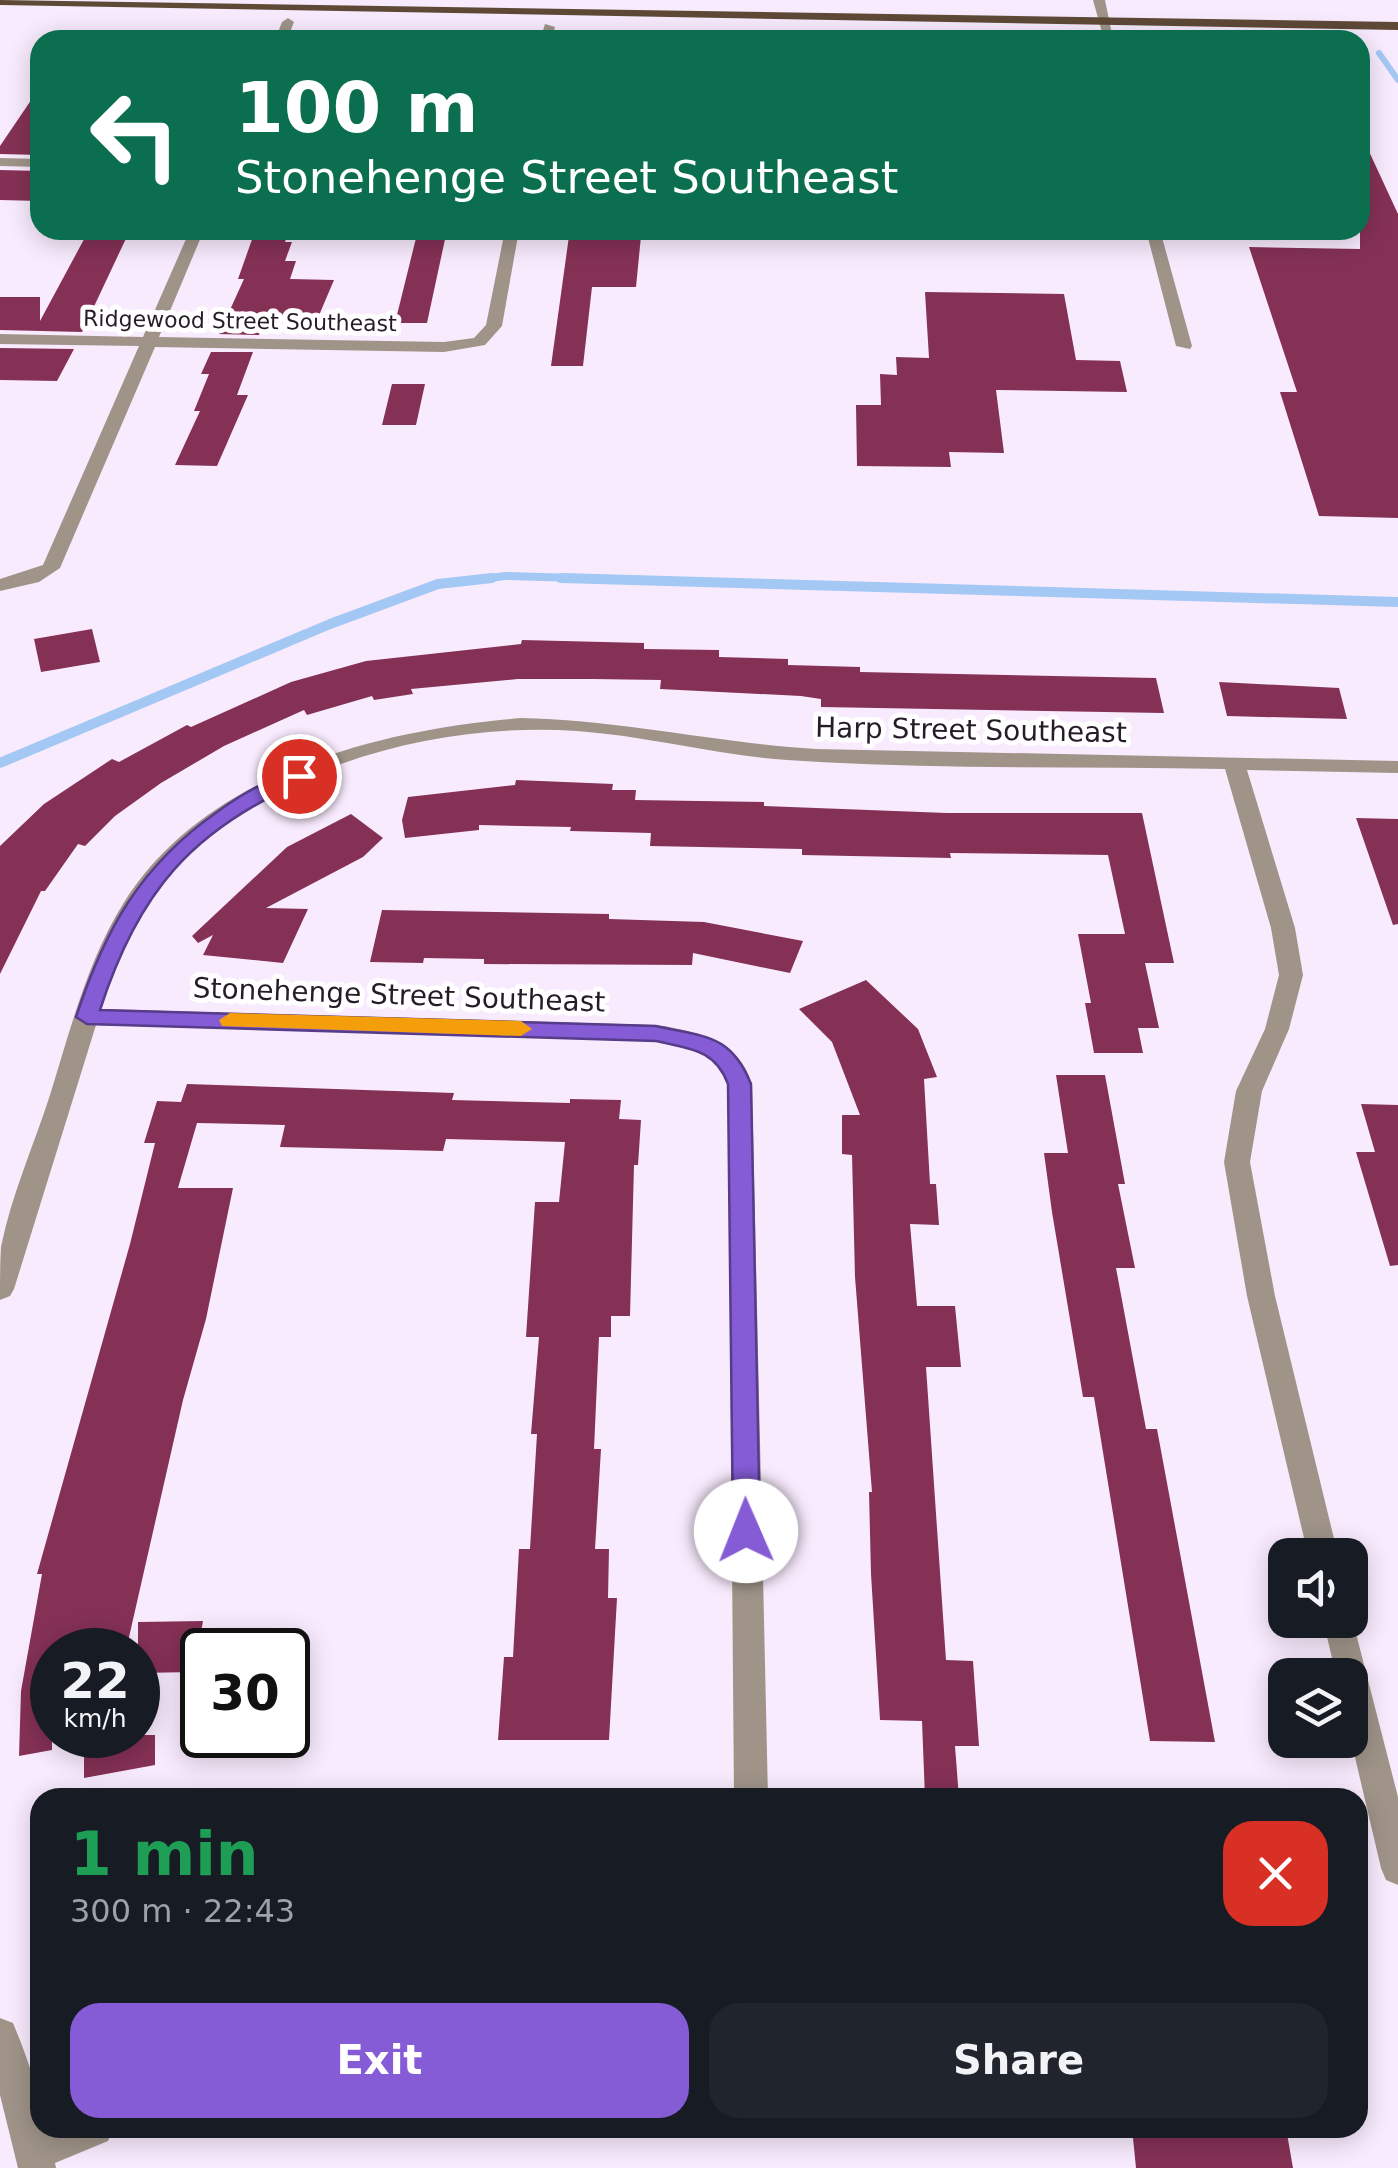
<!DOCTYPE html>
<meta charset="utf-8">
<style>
:root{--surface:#171b24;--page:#20242c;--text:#f1f3f6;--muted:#9ea1a6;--accent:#855cd6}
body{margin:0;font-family:"DejaVu Sans",sans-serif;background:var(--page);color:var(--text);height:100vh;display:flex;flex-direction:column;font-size:38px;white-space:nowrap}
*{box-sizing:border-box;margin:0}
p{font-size:32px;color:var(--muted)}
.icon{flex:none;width:55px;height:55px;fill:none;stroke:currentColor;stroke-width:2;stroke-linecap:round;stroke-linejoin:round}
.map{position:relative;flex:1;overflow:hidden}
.side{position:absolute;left:30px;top:1788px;width:1338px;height:350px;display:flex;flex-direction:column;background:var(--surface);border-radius:30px;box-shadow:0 5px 25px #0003}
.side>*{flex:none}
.hud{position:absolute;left:30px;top:30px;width:1340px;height:210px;border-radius:30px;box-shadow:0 5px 25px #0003;background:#0b6e4f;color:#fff;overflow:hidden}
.fabs{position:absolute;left:1268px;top:1538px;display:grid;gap:20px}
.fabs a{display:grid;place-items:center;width:100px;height:100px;border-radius:20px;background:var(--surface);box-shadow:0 5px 25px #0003;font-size:50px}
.speed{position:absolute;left:30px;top:1628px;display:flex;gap:20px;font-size:50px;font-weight:700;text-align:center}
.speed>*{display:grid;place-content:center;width:130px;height:130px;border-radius:50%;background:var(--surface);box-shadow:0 5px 25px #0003;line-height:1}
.speed small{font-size:25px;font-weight:400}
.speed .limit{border:5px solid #111;border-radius:15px;background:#fff;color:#111}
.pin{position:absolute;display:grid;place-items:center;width:85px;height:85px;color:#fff;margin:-42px;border:5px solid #fff;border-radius:50%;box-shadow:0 2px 10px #0007}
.me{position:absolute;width:110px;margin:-55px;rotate:359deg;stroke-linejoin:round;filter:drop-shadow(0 0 8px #0008)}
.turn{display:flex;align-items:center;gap:35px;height:210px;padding:0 40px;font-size:45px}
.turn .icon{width:130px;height:130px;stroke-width:2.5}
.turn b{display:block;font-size:70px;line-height:85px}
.round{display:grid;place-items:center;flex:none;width:105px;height:105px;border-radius:30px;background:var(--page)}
.headline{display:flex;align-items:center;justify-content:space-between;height:170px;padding:0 40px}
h1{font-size:60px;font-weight:700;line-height:75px;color:#1e9e55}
.action{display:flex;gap:20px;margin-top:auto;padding:20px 40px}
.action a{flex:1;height:115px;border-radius:30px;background:var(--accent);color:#fff;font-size:40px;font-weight:700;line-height:115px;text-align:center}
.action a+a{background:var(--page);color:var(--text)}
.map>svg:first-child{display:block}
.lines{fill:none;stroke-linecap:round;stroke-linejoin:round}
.stream-far2{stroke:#a4c8f4;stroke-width:6}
.stream-far1{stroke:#a4c8f4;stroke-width:8}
.stream{stroke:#a4c8f4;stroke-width:10}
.building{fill:#853156}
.minor{fill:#a09489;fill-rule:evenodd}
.tertiary{fill:#a09489;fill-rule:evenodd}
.primary{fill:#5e4937;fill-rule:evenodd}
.route{fill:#855cd6;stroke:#563c8b;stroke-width:2.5}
.slow{fill:#f59e0b}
.labels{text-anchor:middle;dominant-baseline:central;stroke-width:10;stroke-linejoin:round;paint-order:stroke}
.far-street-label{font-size:22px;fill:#251c27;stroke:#fff}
.street-label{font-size:28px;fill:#251c27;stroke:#fff}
</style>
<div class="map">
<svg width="1398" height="2168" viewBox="0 0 1398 2168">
<rect width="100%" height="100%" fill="#f9ebfe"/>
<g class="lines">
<!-- stream-far2 -->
<path class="stream-far2" d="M 1379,53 L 1398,80"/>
<!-- stream-far1 -->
<path class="stream-far1" d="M 471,580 L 506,576 L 647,580"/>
<!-- stream -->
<path class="stream" d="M 561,578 L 1398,602
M 0,763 L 330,624 L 438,584 L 492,578"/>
</g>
<!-- building -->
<path class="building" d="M 40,87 L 40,155 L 0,154 L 0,146 Z
M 1360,132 L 1398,214 L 1398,518 L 1319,516 L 1280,392 L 1297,392 L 1249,247 L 1360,249 Z
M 0,170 L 40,171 L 40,201 L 0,200 Z
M 89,230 L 130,230 L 82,332 L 0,330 L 0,297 L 40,297 L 40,321 Z
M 418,230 L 447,230 L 427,323 L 395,323 Z
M 255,231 L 289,231 L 285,242 L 292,242 L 285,261 L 296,261 L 290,279 L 334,280 L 317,320 L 265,319 L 259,335 L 219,334 L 244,279 L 238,279 Z
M 569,236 L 641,236 L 636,287 L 592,287 L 583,366 L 551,366 Z
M 925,292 L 1064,294 L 1076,360 L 1120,361 L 1127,392 L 996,390 L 1004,453 L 949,452 L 951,467 L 857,466 L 856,405 L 881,405 L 880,374 L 897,375 L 896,357 L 929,358 Z
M 0,348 L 74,349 L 57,381 L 0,380 Z
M 211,352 L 253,352 L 237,395 L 248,395 L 217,466 L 175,465 L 200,411 L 194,411 L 209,374 L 201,374 Z
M 392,384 L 425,384 L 416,425 L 382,425 Z
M 92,629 L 100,662 L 41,672 L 34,639 Z
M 522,640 L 644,643 L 644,649 L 719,650 L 719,657 L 788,659 L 788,665 L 860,667 L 860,672 L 1156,678 L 1164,713 L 821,707 L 821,699 L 801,696 L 660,689 L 661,680 L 592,679 L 518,679 L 411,689 L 413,694 L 374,700 L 372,696 L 307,715 L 304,710 L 224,746 L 161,783 L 115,816 L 85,846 L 78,844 L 45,891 L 41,891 L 0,974 L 0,846 L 44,804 L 112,759 L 119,762 L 187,725 L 191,727 L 291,682 L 366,661 L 521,644 Z
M 1219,682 L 1339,688 L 1347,719 L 1227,716 Z
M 516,780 L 613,784 L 612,790 L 636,790 L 635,800 L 764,802 L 764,806 L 947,813 L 1142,813 L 1174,963 L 1145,963 L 1159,1028 L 1138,1028 L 1143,1053 L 1094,1053 L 1085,1003 L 1091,1003 L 1078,934 L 1125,934 L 1108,855 L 950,853 L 951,858 L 802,855 L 802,849 L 650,846 L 651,833 L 570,831 L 571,827 L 479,825 L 479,830 L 405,838 L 402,820 L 408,797 L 515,785 Z
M 351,814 L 383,838 L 363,857 L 266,908 L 308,909 L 283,963 L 203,955 L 213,935 L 198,943 L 192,936 L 287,847 Z
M 1356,818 L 1398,819 L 1398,924 L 1393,925 Z
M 382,910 L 609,914 L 609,919 L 704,922 L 803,941 L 790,973 L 693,953 L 692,965 L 484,964 L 484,959 L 424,958 L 423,963 L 370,962 Z
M 866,980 L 918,1029 L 937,1077 L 924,1079 L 930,1184 L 936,1184 L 939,1225 L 910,1224 L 917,1306 L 955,1306 L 961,1367 L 926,1367 L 946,1660 L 973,1661 L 979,1746 L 955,1746 L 959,1798 L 925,1798 L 922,1721 L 880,1720 L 871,1574 L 869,1492 L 872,1492 L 855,1277 L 852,1155 L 842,1154 L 842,1115 L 860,1115 L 832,1042 L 799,1009 Z
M 1056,1075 L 1105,1075 L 1125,1184 L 1118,1184 L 1135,1268 L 1116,1268 L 1146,1429 L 1157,1429 L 1215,1742 L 1150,1741 L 1094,1397 L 1083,1397 L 1052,1212 L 1044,1153 L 1068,1153 Z
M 187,1084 L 454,1093 L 452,1100 L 570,1103 L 570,1099 L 621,1100 L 619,1119 L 641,1120 L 638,1165 L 634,1165 L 630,1316 L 611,1316 L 611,1337 L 599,1337 L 594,1449 L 601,1449 L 595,1549 L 609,1549 L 608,1598 L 617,1598 L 609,1740 L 498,1740 L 504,1657 L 513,1657 L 519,1549 L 530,1549 L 537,1434 L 531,1434 L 539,1337 L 526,1337 L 535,1202 L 559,1202 L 565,1142 L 446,1139 L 443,1151 L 280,1147 L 285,1125 L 197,1123 L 178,1188 L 233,1188 L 206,1319 L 183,1400 L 127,1646 L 52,1650 L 52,1750 L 19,1756 L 21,1691 L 42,1574 L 37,1574 L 130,1244 L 155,1143 L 144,1143 L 157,1101 L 181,1102 Z
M 1361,1104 L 1398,1105 L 1398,1265 L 1390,1266 L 1356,1152 L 1375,1152 Z
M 203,1621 L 194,1672 L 138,1673 L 138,1622 Z
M 84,1735 L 155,1735 L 155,1765 L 84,1778 Z
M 1132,2128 L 1286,2128 L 1293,2168 L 1136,2168 Z"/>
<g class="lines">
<!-- minor -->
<path class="minor" d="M 288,18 L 294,22 L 287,40 L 275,40 L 282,22 Z
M 545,24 L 555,27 L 552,40 L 540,40 Z
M 0,158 L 40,159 L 40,167 L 0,166 Z
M 190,230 L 204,230 L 159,337 L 444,342 L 474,338 L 486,325 L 505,230 L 519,230 L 502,326 L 485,345 L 444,352 L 155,347 L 60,568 L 39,582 L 0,591 L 0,579 L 43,565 L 139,346 L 0,344 L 0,334 L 143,337 Z
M 1146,230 L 1160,230 L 1192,346 L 1190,349 L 1176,346 Z
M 521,718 C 620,720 717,743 816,749 L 1398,761 L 1398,773 L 1247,770 L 1295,928 L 1303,975 L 1289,1029 L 1262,1091 L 1250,1162 L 1275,1296 L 1338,1555 L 1308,1555 L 1247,1296 L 1224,1162 L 1236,1091 L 1265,1029 L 1279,975 L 1271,928 L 1225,769 C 1080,766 932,770 787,760 C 716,755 647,736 577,731 C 429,721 256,770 158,886 C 130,921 114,968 101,1009 L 657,1025 C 698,1032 739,1040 752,1084 L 768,1798 L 734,1798 L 728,1084 C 719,1052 686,1047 657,1041 L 96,1025 L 14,1289 L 10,1296 L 0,1300 C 0,1283 0,1263 1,1247 C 11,1196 34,1145 50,1095 C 70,1031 87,962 123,904 C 204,773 378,730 521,718 Z
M 1350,1610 L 1398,1797 L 1398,1885 L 1386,1880 L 1381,1868 L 1350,1736 L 1350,1675 L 1336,1675 L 1323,1620 L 1350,1620 Z
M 0,2018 L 13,2023 C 27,2057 40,2090 40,2128 L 114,2128 L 108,2141 L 55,2163 L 56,2168 L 18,2168 L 0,2095 Z"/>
<!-- tertiary -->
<path class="tertiary" d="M 1093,0 L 1105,0 L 1113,39 L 1103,36 Z"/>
<!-- primary -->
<path class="primary" d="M 0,0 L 1398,22 L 1398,30 L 0,5 Z"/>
</g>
<!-- route -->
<path class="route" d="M 299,770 L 306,772 L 306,780 C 192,829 138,892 100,1010 L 656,1026 C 705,1037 731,1034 751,1084 L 760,1531 L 756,1539 L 746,1543 L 737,1539 L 733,1531 L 728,1084 C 715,1049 690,1049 656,1041 L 87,1024 L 76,1017 C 105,929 140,866 217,812 C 242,794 269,778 299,770 Z"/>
<!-- slow -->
<path class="slow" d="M 230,1013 L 521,1021 L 532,1029 L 521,1036 L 222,1026 L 219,1020 Z"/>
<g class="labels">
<!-- far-street labels -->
<g class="far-street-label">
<text transform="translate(240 321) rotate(1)">Ridgewood Street Southeast</text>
</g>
<!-- street labels -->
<g class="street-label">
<text transform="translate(971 730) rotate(1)">Harp Street Southeast</text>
<text transform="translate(399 995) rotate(2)">Stonehenge Street Southeast</text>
</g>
</g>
</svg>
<div class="fabs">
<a><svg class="icon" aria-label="sound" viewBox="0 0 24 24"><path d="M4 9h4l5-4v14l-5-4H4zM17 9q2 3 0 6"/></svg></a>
<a><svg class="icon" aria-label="layers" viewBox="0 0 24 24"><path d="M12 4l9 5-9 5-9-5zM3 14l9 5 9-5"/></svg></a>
</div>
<div class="speed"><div>22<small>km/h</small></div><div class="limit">30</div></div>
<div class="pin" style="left:299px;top:776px;background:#d93025"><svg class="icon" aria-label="arrive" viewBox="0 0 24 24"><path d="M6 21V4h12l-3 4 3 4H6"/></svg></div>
<svg class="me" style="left:746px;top:1531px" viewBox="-20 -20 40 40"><circle r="19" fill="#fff"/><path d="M0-13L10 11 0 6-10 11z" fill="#855cd6"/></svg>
<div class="hud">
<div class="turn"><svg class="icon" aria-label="left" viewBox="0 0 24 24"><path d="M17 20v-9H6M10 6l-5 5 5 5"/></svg><div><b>100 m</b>Stonehenge Street Southeast</div></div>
</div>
<section class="side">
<div class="headline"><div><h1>1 min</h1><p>300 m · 22:43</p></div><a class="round" style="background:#d93025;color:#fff"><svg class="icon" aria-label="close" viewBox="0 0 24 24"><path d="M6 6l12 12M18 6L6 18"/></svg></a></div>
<div class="action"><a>Exit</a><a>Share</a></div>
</section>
</div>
